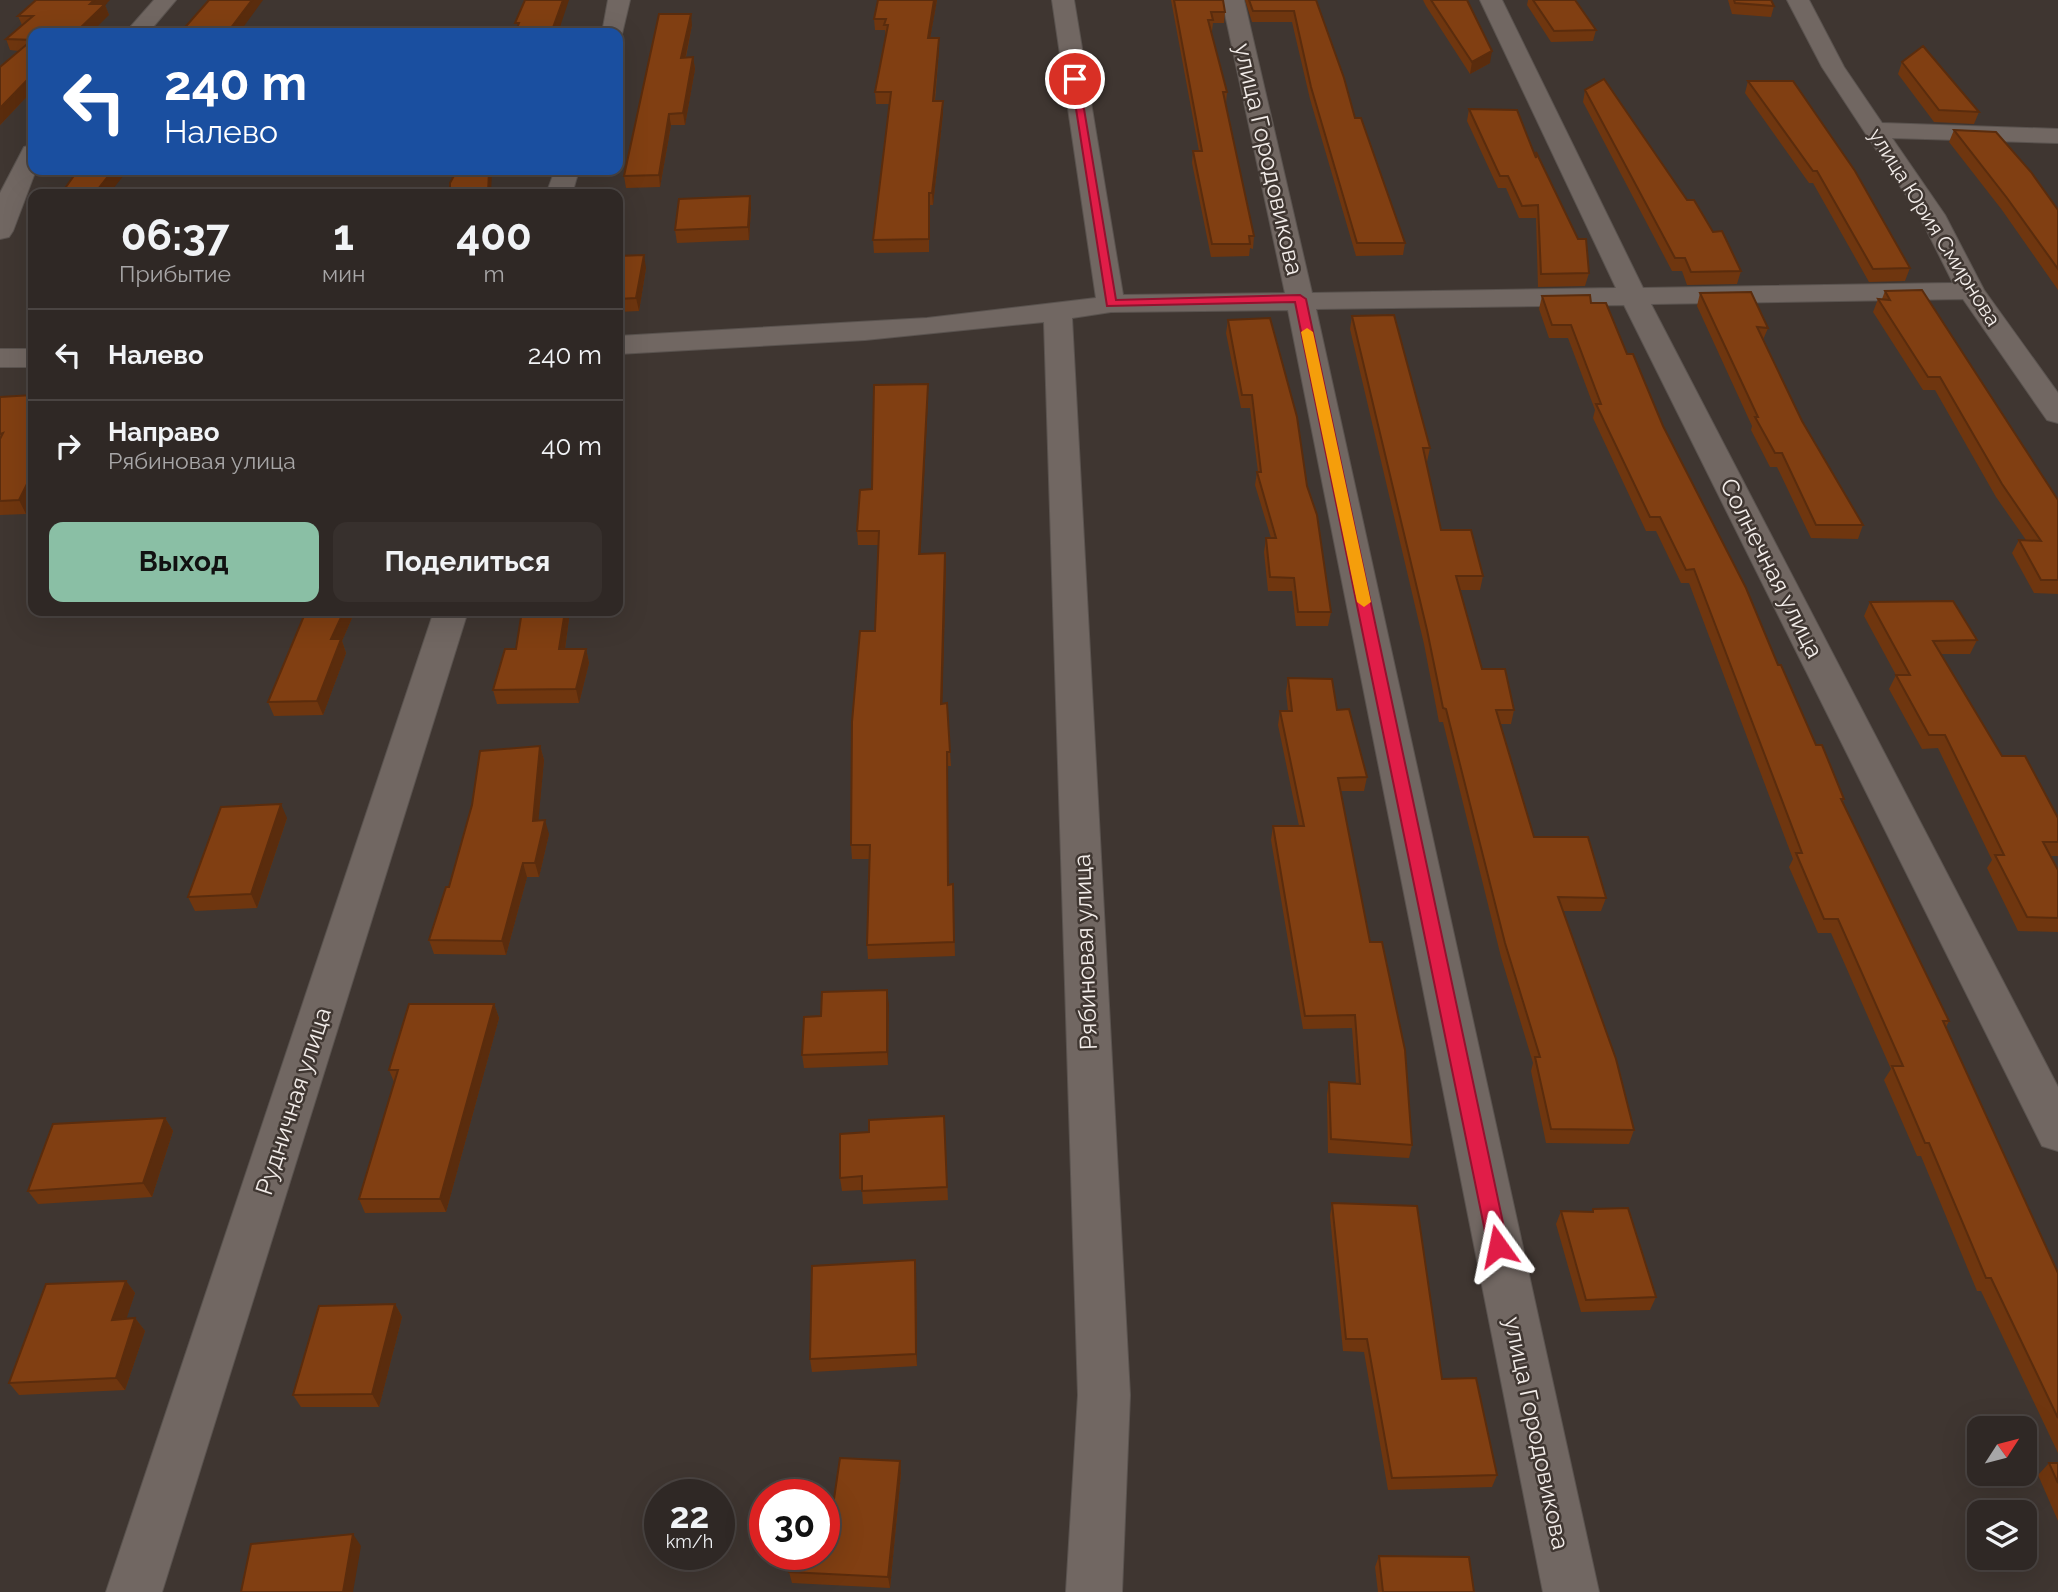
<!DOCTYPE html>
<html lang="ru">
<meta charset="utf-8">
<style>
:root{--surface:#2f2825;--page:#37302d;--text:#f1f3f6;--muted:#a7a6a7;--line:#4a4442;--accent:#8abfa5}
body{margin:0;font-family:Raleway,sans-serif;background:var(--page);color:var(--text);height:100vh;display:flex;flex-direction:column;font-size:26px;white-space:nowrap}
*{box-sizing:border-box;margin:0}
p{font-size:23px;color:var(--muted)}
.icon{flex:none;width:38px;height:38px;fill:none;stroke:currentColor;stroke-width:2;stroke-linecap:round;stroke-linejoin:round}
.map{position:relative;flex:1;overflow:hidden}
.panel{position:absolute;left:28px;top:189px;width:595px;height:427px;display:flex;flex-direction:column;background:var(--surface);border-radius:14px;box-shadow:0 7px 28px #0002,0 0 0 2px var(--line)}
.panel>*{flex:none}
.banner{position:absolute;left:28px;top:28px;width:595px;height:147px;border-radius:14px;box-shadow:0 7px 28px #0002,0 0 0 2px var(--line);background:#1a4fa0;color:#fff;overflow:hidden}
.needle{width:46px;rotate:54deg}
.tools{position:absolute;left:1967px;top:1416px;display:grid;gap:14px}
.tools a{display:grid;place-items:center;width:70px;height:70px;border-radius:14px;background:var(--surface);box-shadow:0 7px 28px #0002,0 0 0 2px var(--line);font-size:35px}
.speed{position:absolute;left:644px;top:1479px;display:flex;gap:14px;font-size:35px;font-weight:700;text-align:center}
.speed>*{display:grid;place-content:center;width:91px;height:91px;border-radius:50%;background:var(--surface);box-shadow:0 7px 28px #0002,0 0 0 2px var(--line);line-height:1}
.speed small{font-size:18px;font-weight:400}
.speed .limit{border:10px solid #d22;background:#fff;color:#111}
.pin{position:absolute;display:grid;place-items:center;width:60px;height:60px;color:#fff;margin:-30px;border:4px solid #fff;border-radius:50%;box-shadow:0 2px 7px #0007}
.me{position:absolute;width:77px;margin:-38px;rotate:348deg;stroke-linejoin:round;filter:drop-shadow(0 0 5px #0008)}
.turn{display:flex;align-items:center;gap:24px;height:147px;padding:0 21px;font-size:32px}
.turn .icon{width:91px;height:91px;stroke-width:2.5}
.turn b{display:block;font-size:49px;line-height:60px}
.eta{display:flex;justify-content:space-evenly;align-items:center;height:119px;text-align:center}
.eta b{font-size:42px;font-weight:700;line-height:49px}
.action{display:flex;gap:14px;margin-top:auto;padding:14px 21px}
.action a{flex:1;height:80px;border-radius:14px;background:var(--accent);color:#111;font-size:28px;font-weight:700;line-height:80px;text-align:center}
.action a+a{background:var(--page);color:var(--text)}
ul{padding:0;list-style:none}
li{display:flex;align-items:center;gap:21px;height:91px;padding:0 21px;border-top:2px solid var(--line)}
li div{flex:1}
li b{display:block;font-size:26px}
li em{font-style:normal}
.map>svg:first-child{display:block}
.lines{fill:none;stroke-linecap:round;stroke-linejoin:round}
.street-casing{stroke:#5a534f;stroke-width:2}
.street{fill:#716762;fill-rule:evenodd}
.wall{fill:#6f360f}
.shaded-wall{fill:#5a2c0d}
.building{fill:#813f12;stroke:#5a2c0d;stroke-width:2}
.route{fill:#e11d48;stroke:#92132f;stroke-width:2}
.slow{fill:#f59e0b}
.labels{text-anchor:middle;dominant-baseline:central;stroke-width:5;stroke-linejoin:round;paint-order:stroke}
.far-street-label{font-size:21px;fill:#f2ece9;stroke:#3f3631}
.street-label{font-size:24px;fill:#f2ece9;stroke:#3f3631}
</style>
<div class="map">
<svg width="2058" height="1592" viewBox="0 0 2058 1592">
<rect width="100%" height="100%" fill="#3f3631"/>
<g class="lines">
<!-- street casing -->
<g class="street-casing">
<path id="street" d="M 154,0 L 176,0 L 148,33 L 125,33 Z
M 608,0 L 630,0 L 621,38 L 618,38 L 618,33 L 602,33 Z
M 1052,0 L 1074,0 L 1123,295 L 1285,293 L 1222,0 L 1244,0 L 1312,293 L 1616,288 L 1480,0 L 1502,0 L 1643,288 L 1953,283 L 1919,215 L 1822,67 L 1787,0 L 1809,0 L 1844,67 L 1882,123 L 2058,129 L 2058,143 L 1892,138 L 1945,215 L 1984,290 L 2058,393 L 2058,423 L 2047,420 L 1963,299 L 1651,304 L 2058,1087 L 2058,1151 L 2042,1146 L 1624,305 L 1316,309 L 1599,1592 L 1543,1592 L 1288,310 L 1111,312 L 1072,318 L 1130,1395 L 1122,1592 L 1066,1592 L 1078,1395 L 1044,322 L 865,340 L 618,354 L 618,336 L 927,318 L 1096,298 Z
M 33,145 L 33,170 L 36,170 L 13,231 L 9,237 L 0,239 L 0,193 L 24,147 Z
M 555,170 L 579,170 L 572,194 L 546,194 Z
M 0,349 L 33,349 L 33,367 L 0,367 Z
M 434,611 L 468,611 L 162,1592 L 106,1592 Z"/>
</g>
<!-- street -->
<use href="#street" class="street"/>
</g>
<!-- wall -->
<path class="wall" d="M 878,0 L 937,0 L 930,38 L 939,50 L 935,101 L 943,101 L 943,113 L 933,205 L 929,205 L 929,252 L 874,253 L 873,240 L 890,104 L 876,104 L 875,92 L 886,37 L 885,30 L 875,30 L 874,19 Z
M 1171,0 L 1223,0 L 1225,12 L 1224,23 L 1213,23 L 1212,31 L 1211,31 L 1227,92 L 1226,104 L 1225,104 L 1254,236 L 1253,249 L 1250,248 L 1249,256 L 1211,257 L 1192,163 L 1193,151 L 1199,151 Z
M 1245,0 L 1316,0 L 1355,118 L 1405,243 L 1403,255 L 1356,256 L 1310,99 L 1292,22 L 1252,22 Z
M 1423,0 L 1467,0 L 1490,63 L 1470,74 L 1426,6 Z
M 1528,0 L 1575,0 L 1596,30 L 1593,41 L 1551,42 L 1527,5 Z
M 1728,0 L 1771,0 L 1774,6 L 1771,17 L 1732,14 Z
M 105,5 L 109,15 L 33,33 L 33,90 L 0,125 L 0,67 L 19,51 L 10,50 L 6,39 L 22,25 L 18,16 Z
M 692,25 L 686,57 L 693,57 L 695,69 L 685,125 L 671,125 L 660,187 L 626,188 L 624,176 Z
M 1902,62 L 1979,112 L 1974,124 L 1934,122 L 1898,74 Z
M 1748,81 L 1910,268 L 1905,281 L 1869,282 L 1813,183 L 1809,183 L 1745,93 Z
M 1585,90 L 1687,200 L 1713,232 L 1741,271 L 1737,284 L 1687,285 L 1682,271 L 1672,271 L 1583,102 Z
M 1469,109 L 1535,155 L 1536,152 L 1589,273 L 1585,286 L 1538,287 L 1536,218 L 1519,218 L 1506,188 L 1498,188 L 1467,121 Z
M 1954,130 L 2058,210 L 2058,290 L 2002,210 L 1949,142 Z
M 750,196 L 751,208 L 749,240 L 677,243 L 675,230 Z
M 618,256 L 646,268 L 639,311 L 618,312 Z
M 1885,291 L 2058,500 L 2058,594 L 2034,593 L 2012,553 L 2019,540 L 2026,540 L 1996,497 L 1935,390 L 1923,390 L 1873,312 L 1878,299 L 1882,299 Z
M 1700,293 L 1768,328 L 1763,340 L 1802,421 L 1863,525 L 1858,539 L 1811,538 L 1777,467 L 1770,467 L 1751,430 L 1752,426 L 1697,306 Z
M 1542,296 L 1591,303 L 1627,354 L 1663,426 L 1816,745 L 1844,799 L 1843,802 L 1949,1021 L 1946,1027 L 2058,1273 L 2058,1453 L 1981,1291 L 1977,1291 L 1921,1156 L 1917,1156 L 1884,1080 L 1891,1069 L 1831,933 L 1818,933 L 1789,867 L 1793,859 L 1689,583 L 1681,583 L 1656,531 L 1646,531 L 1593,418 L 1595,410 L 1568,338 L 1549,338 L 1539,309 Z
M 1352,316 L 1430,448 L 1427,462 L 1426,462 L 1441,530 L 1483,576 L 1480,590 L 1460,590 L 1482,669 L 1514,710 L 1511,724 L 1500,724 L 1534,837 L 1606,898 L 1601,911 L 1563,911 L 1634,1130 L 1629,1144 L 1546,1143 L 1531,1071 L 1533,1063 L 1501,957 L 1443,722 L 1439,722 L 1424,644 L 1350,329 Z
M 1228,320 L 1307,486 L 1331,612 L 1328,626 L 1296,626 L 1292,591 L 1268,591 L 1264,552 L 1266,538 L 1271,538 L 1255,485 L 1257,472 L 1258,472 L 1250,408 L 1241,408 L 1226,333 Z
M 928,384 L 928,397 L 920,554 L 946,567 L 942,704 L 950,752 L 951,766 L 948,766 L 948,885 L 953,884 L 955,956 L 868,959 L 867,945 L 870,859 L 852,859 L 851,845 L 875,631 L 878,545 L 858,545 L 857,531 L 872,489 Z
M 33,395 L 33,498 L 26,514 L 0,515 L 0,397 Z
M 1870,602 L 1977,640 L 1970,654 L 1941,654 L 2002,756 L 2058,818 L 2058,856 L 2051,856 L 2058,870 L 2058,932 L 2018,931 L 1987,868 L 1992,860 L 1938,748 L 1922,749 L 1889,689 L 1896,675 L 1864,616 Z
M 306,611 L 355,611 L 342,641 L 346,653 L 323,715 L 274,716 L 268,702 Z
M 522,611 L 570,611 L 565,649 L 586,649 L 589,663 L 579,703 L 497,704 L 493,690 L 516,649 Z
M 1288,678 L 1337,710 L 1367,777 L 1364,791 L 1341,791 L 1370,942 L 1412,1145 L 1409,1158 L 1328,1153 L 1327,1095 L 1329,1082 L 1356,1083 L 1352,1028 L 1303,1029 L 1271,840 L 1273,826 L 1299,826 L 1278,725 L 1280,711 L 1288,711 L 1286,692 Z
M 540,746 L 544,760 L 538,820 L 549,834 L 539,877 L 527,877 L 506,955 L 434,954 L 429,940 L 449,887 Z
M 287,818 L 257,908 L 195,911 L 188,897 Z
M 494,1004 L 499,1018 L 446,1212 L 365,1213 L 359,1199 L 394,1082 L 389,1070 Z
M 889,1004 L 888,1065 L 804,1068 L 802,1055 L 821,1016 Z
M 944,1116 L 948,1200 L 863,1204 L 862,1190 L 842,1191 L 840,1178 L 869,1132 Z
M 165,1118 L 173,1131 L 152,1197 L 38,1204 L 28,1191 Z
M 1332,1203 L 1442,1379 L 1497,1475 L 1492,1487 L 1388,1490 L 1364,1352 L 1343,1351 L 1330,1216 Z
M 1593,1209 L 1656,1297 L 1650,1310 L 1581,1312 L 1556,1224 L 1561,1211 L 1592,1212 Z
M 916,1273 L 917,1366 L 812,1372 L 810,1359 Z
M 126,1281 L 135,1293 L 126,1319 L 135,1318 L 145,1331 L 125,1390 L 19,1395 L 9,1383 Z
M 395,1304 L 402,1317 L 379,1407 L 301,1407 L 293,1395 Z
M 900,1461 L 901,1473 L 890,1588 L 792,1583 L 789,1572 L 834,1499 Z
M 2049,1463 L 2058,1463 L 2058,1521 L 2038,1475 Z
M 1379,1556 L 1474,1592 L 1378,1592 L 1375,1567 Z"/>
<!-- shaded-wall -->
<path class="shaded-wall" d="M 94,0 L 110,0 L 105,5 L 109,15 L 91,33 L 75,33 L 90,4 Z
M 252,0 L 263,0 L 239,33 L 227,33 Z
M 563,0 L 569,0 L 558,33 L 551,33 Z
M 934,0 L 937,0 L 928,50 L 928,38 Z
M 691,14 L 692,25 L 683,69 L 681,58 Z
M 939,38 L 939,50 L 933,113 L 933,101 Z
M 1492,51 L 1490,63 L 1470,74 L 1472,62 Z
M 693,57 L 695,69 L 685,125 L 683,113 Z
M 33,74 L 33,90 L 0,125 L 0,108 Z
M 943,101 L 943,113 L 933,205 L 932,193 Z
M 669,114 L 671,125 L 660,187 L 659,175 Z
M 113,170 L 128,170 L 109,194 L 94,194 Z
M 489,170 L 492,170 L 491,194 L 488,194 Z
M 750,196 L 751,208 L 749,240 L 748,227 Z
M 644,255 L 646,268 L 639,311 L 636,298 Z
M 928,384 L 928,397 L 920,567 L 919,554 Z
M 33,472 L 33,498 L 26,514 L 19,500 Z
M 945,553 L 946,567 L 942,718 L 941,704 Z
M 344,611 L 355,611 L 342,641 L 346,653 L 323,715 L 317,701 L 331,639 Z
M 565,611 L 570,611 L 563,663 L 559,649 Z
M 586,649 L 589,663 L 579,703 L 576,689 Z
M 540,746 L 544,760 L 537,835 L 533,821 Z
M 281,804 L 287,818 L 257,908 L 251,894 Z
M 545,820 L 549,834 L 539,877 L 535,863 Z
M 523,863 L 527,877 L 506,955 L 502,941 Z
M 887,990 L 889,1004 L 888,1065 L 887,1052 Z
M 494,1004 L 499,1018 L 446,1212 L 440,1199 Z
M 165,1118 L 173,1131 L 152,1197 L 143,1183 Z
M 915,1260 L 916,1273 L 917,1366 L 916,1354 Z
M 126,1281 L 135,1293 L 122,1332 L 112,1320 Z
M 395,1304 L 402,1317 L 379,1407 L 372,1394 Z
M 135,1318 L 145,1331 L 125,1390 L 116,1378 Z
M 900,1461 L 901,1473 L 890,1588 L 888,1577 Z
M 353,1534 L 361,1546 L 353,1592 L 343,1592 Z"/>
<!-- building -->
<path class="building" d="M 36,0 L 94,0 L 90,4 L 105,4 L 75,33 L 33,33 L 33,74 L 0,108 L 0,67 L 32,40 L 6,39 L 33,16 L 18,16 Z
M 209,0 L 252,0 L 227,33 L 180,33 Z
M 525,0 L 563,0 L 551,33 L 515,33 L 519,23 L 515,23 Z
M 878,0 L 934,0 L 928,38 L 939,38 L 933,101 L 943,101 L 932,193 L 929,193 L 929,239 L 873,240 L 891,92 L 875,92 L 888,25 L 884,25 L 886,19 L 874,19 Z
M 1174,0 L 1223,0 L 1225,12 L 1211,12 L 1213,20 L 1208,20 L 1227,92 L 1223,92 L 1254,236 L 1249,236 L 1250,244 L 1212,244 L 1193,151 L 1202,151 Z
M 1249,0 L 1316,0 L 1344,78 L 1355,118 L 1361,118 L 1405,243 L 1357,243 L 1311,87 L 1294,11 L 1253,11 Z
M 1431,0 L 1467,0 L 1492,51 L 1472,62 Z
M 1533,0 L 1575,0 L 1596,30 L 1554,31 Z
M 1734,0 L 1771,0 L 1774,6 L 1735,3 Z
M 659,14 L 691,14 L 681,58 L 693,57 L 683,113 L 669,114 L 659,175 L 624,176 Z
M 1923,46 L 1979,112 L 1939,110 L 1902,62 Z
M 1604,79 L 1687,200 L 1694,200 L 1713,232 L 1722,231 L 1741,271 L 1691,272 L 1685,258 L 1675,258 L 1585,90 Z
M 1748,81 L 1793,81 L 1855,171 L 1910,268 L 1873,269 L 1817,171 L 1813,171 Z
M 1469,109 L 1517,110 L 1536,158 L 1536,152 L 1578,239 L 1586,239 L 1589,273 L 1541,274 L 1538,205 L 1522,206 L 1508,176 L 1500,176 Z
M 1954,130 L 1996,132 L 2031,172 L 2058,210 L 2058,269 L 2007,198 Z
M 78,170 L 113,170 L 94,194 L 61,194 Z
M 457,170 L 489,170 L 488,194 L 450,194 L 450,183 Z
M 750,196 L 748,227 L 675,230 L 679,199 Z
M 644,255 L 636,298 L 618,299 L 618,256 Z
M 1922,290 L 2058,500 L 2058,580 L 2041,580 L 2019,540 L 2041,541 L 2002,484 L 1940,377 L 1928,377 L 1878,299 L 1890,300 L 1885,291 Z
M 1751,292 L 1768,328 L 1757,327 L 1802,421 L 1863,525 L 1816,525 L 1782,453 L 1775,453 L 1755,417 L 1758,417 L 1700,293 Z
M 1590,295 L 1591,303 L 1606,303 L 1627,354 L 1633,354 L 1663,426 L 1746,588 L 1778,665 L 1781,665 L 1816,745 L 1822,745 L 1844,799 L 1841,799 L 1949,1021 L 1943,1021 L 2058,1273 L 2058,1418 L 1991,1278 L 1986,1278 L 1929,1143 L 1925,1143 L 1892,1066 L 1903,1066 L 1838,919 L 1824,919 L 1796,853 L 1802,853 L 1694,569 L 1686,570 L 1660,517 L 1650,517 L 1596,404 L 1601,404 L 1571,325 L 1552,325 L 1542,296 Z
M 1394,315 L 1430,448 L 1423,448 L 1441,530 L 1471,530 L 1483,576 L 1456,576 L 1482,669 L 1505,669 L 1514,710 L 1496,710 L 1534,837 L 1588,837 L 1606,898 L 1558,897 L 1616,1059 L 1634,1130 L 1551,1129 L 1535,1057 L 1540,1057 L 1505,943 L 1446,709 L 1443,708 L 1427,630 L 1352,316 Z
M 1270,318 L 1297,417 L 1307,486 L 1317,515 L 1331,612 L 1298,612 L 1294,578 L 1270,577 L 1266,538 L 1276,538 L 1257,472 L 1261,472 L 1252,395 L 1242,395 L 1228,320 Z
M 928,384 L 919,554 L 945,553 L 941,704 L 947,703 L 950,752 L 947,752 L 948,885 L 953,884 L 954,942 L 867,945 L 870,845 L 851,845 L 852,722 L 860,631 L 875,631 L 879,531 L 857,531 L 860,490 L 872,489 L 874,385 Z
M 33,395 L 33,472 L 19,500 L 0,501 L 0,439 L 3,433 L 0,434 L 0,397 Z
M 1953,601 L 1977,640 L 1933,641 L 2002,756 L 2025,756 L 2058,818 L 2058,842 L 2043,842 L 2058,870 L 2058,918 L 2027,917 L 1995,855 L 2004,855 L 1945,735 L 1929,735 L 1896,675 L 1910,675 L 1870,602 Z
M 306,611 L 344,611 L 331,639 L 341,639 L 317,701 L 268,702 Z
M 522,611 L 565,611 L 559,649 L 586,649 L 576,689 L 493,690 L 505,649 L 516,649 Z
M 1288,678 L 1332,679 L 1337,710 L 1349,709 L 1367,777 L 1338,778 L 1370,942 L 1382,942 L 1405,1050 L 1412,1145 L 1331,1139 L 1329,1082 L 1360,1084 L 1355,1015 L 1305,1016 L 1273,826 L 1304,826 L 1280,711 L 1292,711 Z
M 540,746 L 533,821 L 545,820 L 535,863 L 523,863 L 502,941 L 429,940 L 446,887 L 449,887 L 472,805 L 480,751 Z
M 281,804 L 251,894 L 188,897 L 221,807 Z
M 887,990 L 887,1052 L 802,1055 L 804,1017 L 821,1016 L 822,992 Z
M 409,1004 L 494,1004 L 440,1199 L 359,1199 L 398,1070 L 389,1070 Z
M 944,1116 L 947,1187 L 862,1191 L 862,1176 L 840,1178 L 840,1134 L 869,1132 L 869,1120 Z
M 165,1118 L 143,1183 L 28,1191 L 53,1124 Z
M 1332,1203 L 1417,1206 L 1442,1379 L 1476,1378 L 1497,1475 L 1392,1478 L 1367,1339 L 1346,1339 Z
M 1628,1208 L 1656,1297 L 1586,1300 L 1561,1211 L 1593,1212 L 1593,1209 Z
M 915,1260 L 916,1354 L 810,1359 L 812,1266 Z
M 126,1281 L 112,1320 L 135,1318 L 116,1378 L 9,1383 L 46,1284 Z
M 395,1304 L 372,1394 L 293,1395 L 319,1306 Z
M 840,1458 L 900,1461 L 888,1577 L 789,1572 L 792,1554 L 824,1554 L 824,1499 L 834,1499 Z
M 2049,1463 L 2058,1463 L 2058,1483 Z
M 353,1534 L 343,1592 L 241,1592 L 251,1544 Z
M 1379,1556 L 1469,1557 L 1474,1592 L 1383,1592 Z"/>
<!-- route -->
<path class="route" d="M 1071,77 L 1079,79 L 1116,300 L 1300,295 L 1306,299 L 1508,1246 L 1505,1252 L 1498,1255 L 1491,1252 L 1488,1246 L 1295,302 L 1107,306 Z"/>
<!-- slow -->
<path class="slow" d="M 1307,328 L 1313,332 L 1371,602 L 1364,607 L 1357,602 L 1301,332 Z"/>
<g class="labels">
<!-- far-street labels -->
<g class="far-street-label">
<text transform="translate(1935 227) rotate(58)">улица Юрия Смирнова</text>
</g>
<!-- street labels -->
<g class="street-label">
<text transform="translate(1269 159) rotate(77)">улица Городовикова</text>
<text transform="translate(1772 568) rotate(63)">Солнечная улица</text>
<text transform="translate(1085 952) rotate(-92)">Рябиновая улица</text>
<text transform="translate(293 1101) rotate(-72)">Рудничная улица</text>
<text transform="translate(1537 1433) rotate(78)">улица Городовикова</text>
</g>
</g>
</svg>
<div class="tools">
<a><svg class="needle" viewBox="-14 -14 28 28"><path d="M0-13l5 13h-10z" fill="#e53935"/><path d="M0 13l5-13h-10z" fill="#a7a6a7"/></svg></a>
<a><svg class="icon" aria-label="layers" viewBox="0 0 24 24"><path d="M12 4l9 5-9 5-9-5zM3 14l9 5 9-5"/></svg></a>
</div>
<div class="speed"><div>22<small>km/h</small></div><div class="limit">30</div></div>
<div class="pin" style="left:1075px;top:79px;background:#d93025"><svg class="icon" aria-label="arrive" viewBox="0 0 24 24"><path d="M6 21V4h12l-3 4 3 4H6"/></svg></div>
<svg class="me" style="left:1498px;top:1246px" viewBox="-20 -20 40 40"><path d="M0-17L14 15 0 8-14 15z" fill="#e11d48" stroke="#fff" stroke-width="4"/></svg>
<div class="banner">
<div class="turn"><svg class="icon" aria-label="left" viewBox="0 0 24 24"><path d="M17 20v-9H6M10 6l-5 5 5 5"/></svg><div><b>240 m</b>Налево</div></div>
</div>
<section class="panel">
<div class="eta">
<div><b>06:37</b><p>Прибытие</p></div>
<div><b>1</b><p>мин</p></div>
<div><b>400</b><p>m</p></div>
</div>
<ul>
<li><svg class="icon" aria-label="left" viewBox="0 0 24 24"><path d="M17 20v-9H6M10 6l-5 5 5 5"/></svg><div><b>Налево</b></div><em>240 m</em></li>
<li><svg class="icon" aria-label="right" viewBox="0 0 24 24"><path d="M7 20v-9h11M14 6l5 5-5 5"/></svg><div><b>Направо</b><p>Рябиновая улица</p></div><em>40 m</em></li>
</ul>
<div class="action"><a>Выход</a><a>Поделиться</a></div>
</section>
</div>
